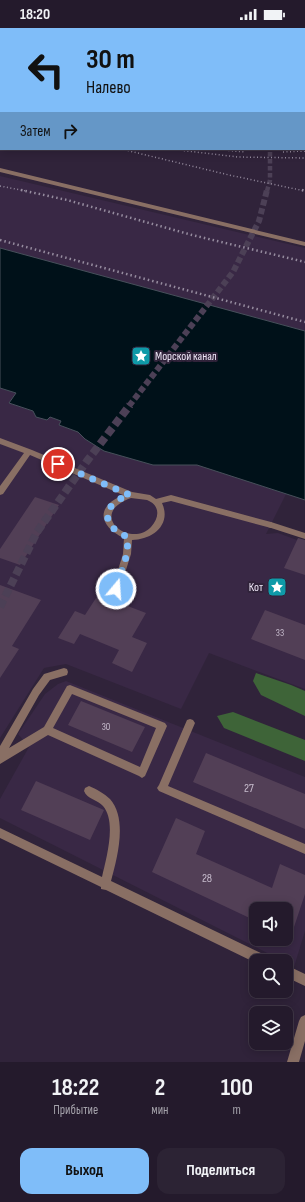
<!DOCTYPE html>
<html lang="ru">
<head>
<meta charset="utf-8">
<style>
  body { margin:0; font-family:"Sofia Sans Condensed",sans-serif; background:#2c2334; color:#f1f3f6; height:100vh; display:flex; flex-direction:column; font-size:15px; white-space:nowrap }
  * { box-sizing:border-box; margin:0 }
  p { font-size:13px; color:#a3a1a9 }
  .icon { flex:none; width:22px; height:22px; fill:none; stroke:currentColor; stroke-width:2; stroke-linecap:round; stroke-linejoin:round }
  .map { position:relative; height:1034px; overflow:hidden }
  .details { display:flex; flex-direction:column; background:#241a2c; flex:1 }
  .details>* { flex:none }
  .hud { position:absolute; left:0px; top:0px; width:305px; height:122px; box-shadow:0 2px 10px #0003,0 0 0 1px #413848; background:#7fbdf9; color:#111; overflow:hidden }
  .tools { position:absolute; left:249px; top:874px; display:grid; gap:8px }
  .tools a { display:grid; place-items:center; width:44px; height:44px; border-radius:8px; background:#241a2c; box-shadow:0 2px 10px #0003,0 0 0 1px #413848; font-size:20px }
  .pin { position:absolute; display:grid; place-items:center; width:34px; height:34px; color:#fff; margin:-17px; border:2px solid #fff; border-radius:50%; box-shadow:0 1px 4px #0007 }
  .me { position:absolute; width:44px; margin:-22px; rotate:18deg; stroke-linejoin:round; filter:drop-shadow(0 0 3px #0008) }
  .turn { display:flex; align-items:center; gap:14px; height:84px; padding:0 20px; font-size:18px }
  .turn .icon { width:52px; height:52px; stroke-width:2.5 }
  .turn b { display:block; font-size:28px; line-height:34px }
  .then { display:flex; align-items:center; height:38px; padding:0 20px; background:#0003; gap:8px; font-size:15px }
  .eta { display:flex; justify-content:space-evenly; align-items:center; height:68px; text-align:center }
  .eta b { font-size:24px; font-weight:700; line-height:28px }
  .primary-button { display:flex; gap:8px; margin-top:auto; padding:8px 20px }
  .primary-button a { flex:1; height:46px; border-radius:12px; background:#7fbdf9; color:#111; font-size:16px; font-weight:700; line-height:46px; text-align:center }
  .primary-button a+a { background:#2c2334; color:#f1f3f6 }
  .status { display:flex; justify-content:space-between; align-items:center; height:28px; padding:0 20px; background:#241a2c; direction:ltr }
  .status svg { height:11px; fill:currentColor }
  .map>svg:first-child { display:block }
  .built { fill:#392845; fill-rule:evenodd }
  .forest { fill:#3e6438 }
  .water { fill:#001119; stroke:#47505b }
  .building { fill:#523f56 }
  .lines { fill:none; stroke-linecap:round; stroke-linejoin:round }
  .tertiary-tunnel-far2 { stroke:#4c4056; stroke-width:4.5; stroke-dasharray:4.5 2.5; stroke-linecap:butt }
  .tertiary-tunnel-far1 { stroke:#4c4056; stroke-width:6; stroke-dasharray:6 3; stroke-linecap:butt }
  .tertiary-tunnel { stroke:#4c4056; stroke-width:8; stroke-dasharray:8 4; stroke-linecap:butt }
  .service { fill:#896f64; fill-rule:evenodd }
  .minor { fill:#896f64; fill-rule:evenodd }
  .tertiary { fill:#896f64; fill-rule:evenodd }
  .rail-far1 { stroke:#968c9f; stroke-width:1.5; stroke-dasharray:1 2.5; stroke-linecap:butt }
  .rail { stroke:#968c9f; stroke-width:2.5; stroke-dasharray:1.5 3; stroke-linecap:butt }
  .route { stroke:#7fbdf9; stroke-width:7; stroke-dasharray:0 12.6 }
  .labels { text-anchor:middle; stroke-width:4; stroke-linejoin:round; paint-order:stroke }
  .number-label { font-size:10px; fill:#c6bbcc }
  .poi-label { font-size:12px; fill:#ece4f4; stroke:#30233a; text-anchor:start }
  .near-number-label { font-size:12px; fill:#c6bbcc }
</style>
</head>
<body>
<div class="status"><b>18:20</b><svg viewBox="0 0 49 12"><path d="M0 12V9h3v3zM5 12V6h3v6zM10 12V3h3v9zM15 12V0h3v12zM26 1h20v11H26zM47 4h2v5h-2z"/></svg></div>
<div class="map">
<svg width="305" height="1034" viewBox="0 0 305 1034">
  <rect width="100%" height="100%" fill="#30233a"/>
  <!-- built -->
  <path class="built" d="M 0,0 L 111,0 L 115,1 L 1,1 L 1,42 Z
    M 0,148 L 305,220 L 305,303 L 0,220 Z
    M 0,360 L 16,365 L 9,375 L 62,393 L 59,397 L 78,404 L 85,411 L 104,423 L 153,437 L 197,437 L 286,466 L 266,506 L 278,505 L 305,515 L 305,661 L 209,625 L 181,681 L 66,636 L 44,640 L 0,710 Z
    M 66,653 L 305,749 L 305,903 L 294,939 L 286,934 L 286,933 L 283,933 L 0,790 L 0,771 L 29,719 L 18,706 L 45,666 L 58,656 ZM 256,881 L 286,881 L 286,911 L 256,911 Z"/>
  <!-- forest -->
  <path class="forest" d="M 256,645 L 291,657 L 305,663 L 305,688 L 261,667 L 253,653 Z
    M 233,684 L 305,712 L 305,733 L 224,700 L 217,688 Z"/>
  <!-- water -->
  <path class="water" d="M 0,220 L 305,303 L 305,472 L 197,437 L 153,437 L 104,423 L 85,411 L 78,404 L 59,397 L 61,393 L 50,389 L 47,392 L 36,389 L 33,383 L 9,375 L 16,365 L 0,360 Z"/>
  <!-- building -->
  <path class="building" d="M 35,469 L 59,477 L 20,537 L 0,530 L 0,521 Z
    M 298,510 L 305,512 L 305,547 L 284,540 Z
    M 0,557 L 41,572 L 12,618 L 19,621 L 0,650 Z
    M 96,570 L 123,581 L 125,577 L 146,585 L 132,609 L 147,615 L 132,644 L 112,635 L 119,622 L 80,606 L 74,616 L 58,610 L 75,583 L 85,587 Z
    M 265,582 L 305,597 L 305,632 L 251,611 Z
    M 81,673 L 145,699 L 132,724 L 68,697 Z
    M 206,725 L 305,766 L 305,801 L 193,754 Z
    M 36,753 L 104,782 L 90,812 L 21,782 Z
    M 176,790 L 205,803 L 196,826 L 272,860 L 280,836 L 305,847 L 305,866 L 288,917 L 286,917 L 286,881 L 256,881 L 256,893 L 152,844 Z"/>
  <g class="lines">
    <!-- tertiary-tunnel-far2 -->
    <path class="tertiary-tunnel-far2" d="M 267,163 L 270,152 L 270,121"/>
    <!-- tertiary-tunnel-far1 -->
    <path class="tertiary-tunnel-far1" d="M 129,378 L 233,244 L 259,193 L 267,162"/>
    <!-- tertiary-tunnel -->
    <path class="tertiary-tunnel" d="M 0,579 L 37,504 L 87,433 L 130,377"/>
    <!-- service -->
    <path class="service" d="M 283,0 L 287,0 L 288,1 L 284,1 Z
      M 0,4 L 1,4 L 1,7 L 0,7 Z
      M 0,16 L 1,16 L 1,18 L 0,18 Z
      M 0,32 L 1,32 L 1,34 L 0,34 Z
      M 304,42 L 305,42 L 305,46 L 304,46 Z
      M 304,72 L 305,72 L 305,75 L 304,75 Z
      M 304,117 L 305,117 L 305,120 L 304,120 Z
      M 0,140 L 305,214 L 305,218 L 0,144 Z
      M 0,410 L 32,422 L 132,464 L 150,467 L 156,471 L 171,467 L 271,494 L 275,497 L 271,500 L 171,473 L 162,475 C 172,497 152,512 132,512 L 131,526 L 120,561 L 119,563 L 113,563 L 112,561 L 123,526 L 124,510 C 99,498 95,479 123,467 L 30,427 L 3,466 L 0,467 L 0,458 L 24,425 L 0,416 ZM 131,470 C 136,471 142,471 147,472 C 160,477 160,489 151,499 C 130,521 86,486 131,470 Z
      M 64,640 L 67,641 L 68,644 L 67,647 L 50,652 L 39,667 L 9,720 L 44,699 L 67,658 L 70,657 L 165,695 L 167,698 L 145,748 L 142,750 L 139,748 L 48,707 L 0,736 L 0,718 L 33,661 L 44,646 ZM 72,666 L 156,700 L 140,739 L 53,700 Z
      M 190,691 L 193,692 L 195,695 L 168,758 L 305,816 L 305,826 L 159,763 L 157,760 L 159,757 L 187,692 Z
      M 89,758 C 96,761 105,766 110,771 C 128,791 117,831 111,853 L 269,929 L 271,933 L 256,933 L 256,935 L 106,862 L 101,861 L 101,859 L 0,810 L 0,800 L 102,849 C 106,831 117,794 103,778 C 98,772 87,771 84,763 L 85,760 Z
      M 286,937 L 305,946 L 305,958 L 286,949 Z"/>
    <!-- minor -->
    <path class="minor" d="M 153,0 L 158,0 L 159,1 L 154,1 Z
      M 304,59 L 305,59 L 305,61 L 304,61 Z
      M 271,494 L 305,505 L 305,511 L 268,499 L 267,497 Z
      M 305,987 L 305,1013 L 299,1034 L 287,1034 L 299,993 L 301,989 Z"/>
    <!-- tertiary -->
    <path class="tertiary" d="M 133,0 L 138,0 L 139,1 L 134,1 Z"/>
    <!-- rail-far1 -->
    <path class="rail-far1" d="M 121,121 L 229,147 L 305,163
      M 170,121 L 238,129 L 305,130
      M 211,121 L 245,124
      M 283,124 L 305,123
      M 0,158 L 26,163"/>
    <!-- rail -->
    <path class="rail" d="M 21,162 L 67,172 L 192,207 L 305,234
      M 302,162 L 305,163
      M 0,212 L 305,294"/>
  </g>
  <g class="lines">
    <!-- route -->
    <path class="route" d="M 58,436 L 130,467 C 102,475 99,498 128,509 L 127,526 L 116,561"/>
  </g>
  <!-- icons -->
  <defs>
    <symbol id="sight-square" viewBox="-11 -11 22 22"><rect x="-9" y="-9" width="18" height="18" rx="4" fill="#0f9aa8" stroke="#30233a"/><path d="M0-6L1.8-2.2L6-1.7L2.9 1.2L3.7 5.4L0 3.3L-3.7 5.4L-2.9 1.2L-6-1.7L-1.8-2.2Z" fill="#fff"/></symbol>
  </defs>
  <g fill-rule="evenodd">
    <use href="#sight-square" x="130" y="317" width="22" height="22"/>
    <use href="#sight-square" x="266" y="548" width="22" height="22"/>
  </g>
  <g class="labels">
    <!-- number labels -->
    <g class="number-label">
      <text x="280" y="608">33</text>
      <text x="106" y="702">30</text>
    </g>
    <!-- poi labels -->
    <g class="poi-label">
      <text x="155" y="332">Морской канал</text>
      <text x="263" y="563" text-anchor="end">Кот</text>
    </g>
    <!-- near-number labels -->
    <g class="near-number-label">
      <text x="249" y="764">27</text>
      <text x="207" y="854">28</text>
    </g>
  </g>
</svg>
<div class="tools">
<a><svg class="icon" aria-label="sound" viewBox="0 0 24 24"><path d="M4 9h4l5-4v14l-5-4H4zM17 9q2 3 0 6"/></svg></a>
<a><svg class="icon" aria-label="search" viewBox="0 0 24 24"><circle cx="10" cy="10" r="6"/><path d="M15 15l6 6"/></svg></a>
<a><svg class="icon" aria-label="layers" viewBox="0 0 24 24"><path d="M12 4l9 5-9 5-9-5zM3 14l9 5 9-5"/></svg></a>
</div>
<div class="pin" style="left:58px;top:436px;background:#d93025"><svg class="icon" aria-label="arrive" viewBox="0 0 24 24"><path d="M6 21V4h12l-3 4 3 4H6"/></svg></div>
<svg class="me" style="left:116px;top:561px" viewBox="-20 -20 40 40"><circle r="17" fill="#7fbdf9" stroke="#fff" stroke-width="3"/><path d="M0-11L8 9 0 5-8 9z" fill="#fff"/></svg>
<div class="hud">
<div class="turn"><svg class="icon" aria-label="left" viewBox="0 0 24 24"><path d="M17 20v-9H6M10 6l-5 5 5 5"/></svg><div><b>30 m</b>Налево</div></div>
<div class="then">Затем<svg class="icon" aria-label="right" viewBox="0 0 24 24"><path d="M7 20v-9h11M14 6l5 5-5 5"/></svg></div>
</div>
</div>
<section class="details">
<div class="eta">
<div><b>18:22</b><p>Прибытие</p></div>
<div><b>2</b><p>мин</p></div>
<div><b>100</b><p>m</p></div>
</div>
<div class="primary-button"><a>Выход</a><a>Поделиться</a></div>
</section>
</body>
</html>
